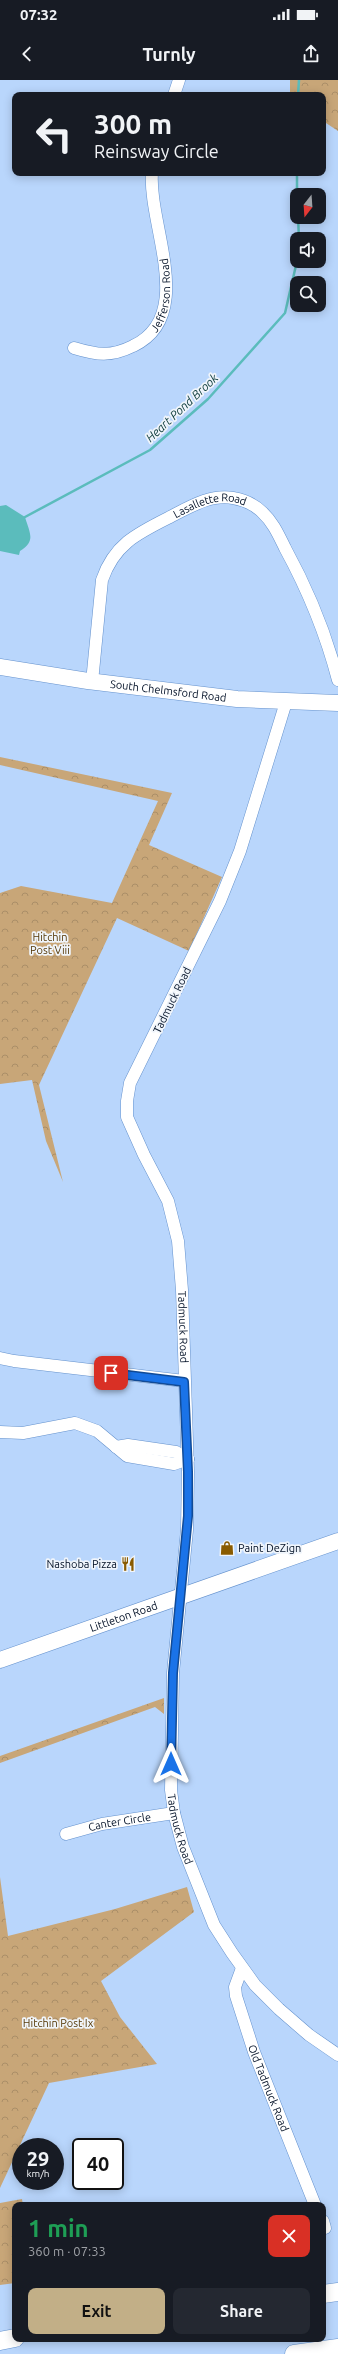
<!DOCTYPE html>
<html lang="en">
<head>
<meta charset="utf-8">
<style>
  body { margin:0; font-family:Ubuntu,sans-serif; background:#242831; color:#f1f3f6; height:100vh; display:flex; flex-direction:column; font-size:15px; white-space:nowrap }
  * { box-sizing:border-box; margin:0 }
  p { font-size:13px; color:#9ea1a6 }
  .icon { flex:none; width:22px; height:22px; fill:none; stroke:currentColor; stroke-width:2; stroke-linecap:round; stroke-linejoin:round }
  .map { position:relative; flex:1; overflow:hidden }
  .side { position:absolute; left:12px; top:2122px; width:314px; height:140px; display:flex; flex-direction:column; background:#171b24; border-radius:8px; box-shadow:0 2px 10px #0003 }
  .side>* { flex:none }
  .top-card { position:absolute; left:12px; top:12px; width:314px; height:84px; border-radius:8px; box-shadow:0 2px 10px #0003; background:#171b24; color:#f1f3f6; overflow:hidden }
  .needle { width:26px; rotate:197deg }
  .controls { position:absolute; left:290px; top:108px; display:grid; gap:8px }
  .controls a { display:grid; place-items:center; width:36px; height:36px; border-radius:8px; background:#171b24; box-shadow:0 2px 10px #0003; font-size:20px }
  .speed { position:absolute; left:12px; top:2058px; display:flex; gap:8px; font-size:20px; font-weight:700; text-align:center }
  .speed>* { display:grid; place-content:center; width:52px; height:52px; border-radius:50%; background:#171b24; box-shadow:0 2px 10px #0003; line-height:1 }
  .speed small { font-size:10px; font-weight:400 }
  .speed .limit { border:2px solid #111; border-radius:6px; background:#fff; color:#111 }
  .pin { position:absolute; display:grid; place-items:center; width:34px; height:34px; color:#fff; margin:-17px; border-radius:8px; box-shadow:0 2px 6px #0006 }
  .me { position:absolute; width:44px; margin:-22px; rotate:0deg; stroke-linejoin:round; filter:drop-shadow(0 0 3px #0008) }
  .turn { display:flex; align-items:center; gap:14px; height:84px; padding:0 16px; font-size:18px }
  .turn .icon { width:52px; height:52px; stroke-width:2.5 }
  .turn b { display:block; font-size:28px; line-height:34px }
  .round { display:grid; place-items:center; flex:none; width:42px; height:42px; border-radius:8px; background:#242831 }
  .headline { display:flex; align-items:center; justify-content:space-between; height:68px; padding:0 16px }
  h1 { font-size:24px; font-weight:700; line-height:30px; color:#1e9e55 }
  .cta { display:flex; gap:8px; margin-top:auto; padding:8px 16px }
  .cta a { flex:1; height:46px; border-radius:8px; background:#c2af87; color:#111; font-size:16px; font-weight:700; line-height:46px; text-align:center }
  .cta a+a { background:#242831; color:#f1f3f6 }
  .status { display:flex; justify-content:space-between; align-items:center; height:28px; padding:0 20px; background:#171b24; direction:ltr }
  .status svg { height:11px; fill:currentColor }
  header { display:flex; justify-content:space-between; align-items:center; height:52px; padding:0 16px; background:#171b24; font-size:18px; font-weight:700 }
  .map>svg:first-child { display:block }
  .park { fill:url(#park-crowns) }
  .water { fill:#5bbcbc }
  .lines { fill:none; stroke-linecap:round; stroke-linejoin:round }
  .stream { stroke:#5bbcbc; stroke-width:2.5 }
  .minor-casing { stroke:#6592cd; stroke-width:13 }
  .major-casing { stroke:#6592cd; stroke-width:17 }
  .highway-casing { stroke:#6592cd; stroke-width:19 }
  .minor { stroke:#fff; stroke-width:12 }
  .major { stroke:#fff; stroke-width:16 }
  .highway { stroke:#fff; stroke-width:18 }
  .route-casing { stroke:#114b97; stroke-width:10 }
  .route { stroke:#1a73e8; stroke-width:7 }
  .labels { text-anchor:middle; stroke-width:3.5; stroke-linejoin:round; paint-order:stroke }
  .street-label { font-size:11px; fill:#021026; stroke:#f0f5fb }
  .park-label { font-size:11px; fill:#563908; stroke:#f0f5fb }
  .poi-label { font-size:11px; fill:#021026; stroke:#f0f5fb; text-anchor:start }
  .water-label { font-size:12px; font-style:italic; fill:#0c3b3b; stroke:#f0f5fb }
</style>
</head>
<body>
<div class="status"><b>07:32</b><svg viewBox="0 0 49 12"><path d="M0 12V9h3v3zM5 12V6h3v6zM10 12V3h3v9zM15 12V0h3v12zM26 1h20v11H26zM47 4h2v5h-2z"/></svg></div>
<header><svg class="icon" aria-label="back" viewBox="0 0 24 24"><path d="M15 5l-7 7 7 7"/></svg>Turnly<svg class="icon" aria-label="share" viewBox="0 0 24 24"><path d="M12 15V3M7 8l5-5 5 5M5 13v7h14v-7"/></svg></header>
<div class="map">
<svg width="338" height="2274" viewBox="0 0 338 2274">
  <defs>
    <pattern id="park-crowns" width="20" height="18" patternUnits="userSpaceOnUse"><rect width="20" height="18" fill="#c8a678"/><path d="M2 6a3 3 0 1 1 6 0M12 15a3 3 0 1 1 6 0" fill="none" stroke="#aa8e68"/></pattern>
  </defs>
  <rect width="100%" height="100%" fill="#b9d6fc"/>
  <!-- park -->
  <path class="park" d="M 290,0 L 338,0 L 338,51 L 323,41 L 323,15 L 290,15 Z
    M 0,677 L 172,713 L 149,765 L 222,797 L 189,871 L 117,838 L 39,1005 L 63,1102 L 46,1061 L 32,1000 L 0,1004 L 0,813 L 21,806 L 112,823 L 158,721 L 0,685 Z
    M 164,1618 L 164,1634 L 155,1627 L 0,1683 L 0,1676 Z
    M 0,1797 L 8,1856 L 115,1829 L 187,1807 L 194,1832 L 101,1901 L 120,1937 L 157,1984 L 49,2003 L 0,2108 Z
    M 22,2119 L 23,2125 L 15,2125 L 15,2203 L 0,2205 L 0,2123 Z"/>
  <!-- water -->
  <path class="water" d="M 6,425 L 25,437 C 30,454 36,461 20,471 L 19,475 L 0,471 L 0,426 Z"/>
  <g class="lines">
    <!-- stream -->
    <path class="stream" d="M 298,15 L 299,0
      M 297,93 L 297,115
      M 298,137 L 299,159
      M 25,437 L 150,370 L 208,319 L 285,233 L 297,181"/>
    <defs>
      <g id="minor">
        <path d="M 174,15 L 179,0"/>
        <path id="s1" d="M 74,268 C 97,275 111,277 133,266 C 197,236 148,145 152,93"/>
        <path id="s2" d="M 92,602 L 102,500 C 114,465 136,454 168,438 C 188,428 209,414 233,418 C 244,420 255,425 262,432 C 273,442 279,456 285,468 C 308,510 326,554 338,600"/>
        <path id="s3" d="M 286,622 L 240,771 L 220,821 L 130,1003 L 127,1021 L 127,1037 L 144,1075 L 168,1121 L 178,1161 L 182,1210 L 188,1392 L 187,1450 L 173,1593 L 171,1710 L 174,1733 L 183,1767 L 214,1845 L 232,1873 L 255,1905 L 279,1929 L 309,1955 L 338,1975"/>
        <path d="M 0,1278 L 14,1281 L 184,1301"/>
        <path d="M 0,1352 L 23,1353 L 75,1343 L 97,1351 L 127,1376 L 174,1384 L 188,1379"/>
        <path d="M 116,1367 L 128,1365 L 176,1372 L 188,1379"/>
        <path id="s4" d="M 66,1754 L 102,1744 L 174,1733"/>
        <path id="s5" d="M 242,1888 L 235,1907 L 236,1916 L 254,1972 L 315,2125"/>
        <path d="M 323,2141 L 325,2148"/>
      </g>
      <g id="major">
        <path id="s6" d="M 0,587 L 88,601 L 237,619 L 338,623"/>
        <path id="s7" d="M 0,1580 L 338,1461"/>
      </g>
      <path id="highway" d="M 323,2214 L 338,2212
        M 0,2261 L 15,2258
        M 294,2274 L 338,2268"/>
    </defs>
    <!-- minor casing -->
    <use href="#minor" class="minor-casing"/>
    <!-- major casing -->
    <use href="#major" class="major-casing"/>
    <!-- highway casing -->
    <use href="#highway" class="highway-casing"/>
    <!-- minor -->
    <use href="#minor" class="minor"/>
    <!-- major -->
    <use href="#major" class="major"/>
    <!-- highway -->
    <use href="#highway" class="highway"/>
  </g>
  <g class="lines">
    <defs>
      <path id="route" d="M 111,1293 L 184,1302 L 188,1392 L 188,1436 L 173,1593 L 171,1684"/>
    </defs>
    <!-- route casing -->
    <use href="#route" class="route-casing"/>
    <!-- route -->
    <use href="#route" class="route"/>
  </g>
  <!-- icons -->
  <defs>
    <symbol id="shop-bare" viewBox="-9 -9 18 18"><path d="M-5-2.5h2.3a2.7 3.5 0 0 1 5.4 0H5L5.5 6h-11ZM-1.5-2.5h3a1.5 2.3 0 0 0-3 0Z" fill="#895b00" stroke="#f0f5fb" stroke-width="2.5" paint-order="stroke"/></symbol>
    <symbol id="restaurant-bare" viewBox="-9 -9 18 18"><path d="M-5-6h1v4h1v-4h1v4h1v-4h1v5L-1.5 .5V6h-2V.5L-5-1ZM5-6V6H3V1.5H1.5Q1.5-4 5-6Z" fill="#895b00" stroke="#f0f5fb" stroke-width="2.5" paint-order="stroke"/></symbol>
  </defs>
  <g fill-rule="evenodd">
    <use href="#shop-bare" x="217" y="1458" width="20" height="20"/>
    <use href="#restaurant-bare" x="118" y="1474" width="20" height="20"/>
  </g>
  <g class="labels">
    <!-- street labels -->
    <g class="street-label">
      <text dy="4" stroke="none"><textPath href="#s1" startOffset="124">Jefferson Road</textPath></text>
      <text dy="4" stroke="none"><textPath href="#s2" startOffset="241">Lasallette Road</textPath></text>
      <text dy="4" stroke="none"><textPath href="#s6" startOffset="170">South Chelmsford Road</textPath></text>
      <text transform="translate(172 920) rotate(-64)" y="4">Tadmuck Road</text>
      <text dy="4" stroke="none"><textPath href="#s3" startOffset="668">Tadmuck Road</textPath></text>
      <text dy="4" stroke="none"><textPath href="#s7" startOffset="131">Littleton Road</textPath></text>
      <text dy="4" stroke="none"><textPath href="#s4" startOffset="55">Canter Circle</textPath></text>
      <text dy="4" stroke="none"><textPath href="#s3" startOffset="1172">Tadmuck Road</textPath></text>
      <text dy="4" stroke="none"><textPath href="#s5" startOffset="127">Old Tadmuck Road</textPath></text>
    </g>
    <!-- park labels -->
    <g class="park-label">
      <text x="50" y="861">Hitchin<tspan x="50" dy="13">Post Viii</tspan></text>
      <text x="58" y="1947">Hitchin Post Ix</text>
    </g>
    <!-- poi labels -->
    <g class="poi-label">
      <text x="238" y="1472">Paint DeZign</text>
      <text x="117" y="1488" text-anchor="end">Nashoba Pizza</text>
    </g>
    <!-- water labels -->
    <g class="water-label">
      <text transform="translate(182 328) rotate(-43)" y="4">Heart Pond Brook</text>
    </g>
  </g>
</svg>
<div class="controls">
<a><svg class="needle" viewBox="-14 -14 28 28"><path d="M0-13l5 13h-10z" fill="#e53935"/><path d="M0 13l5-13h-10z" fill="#9ea1a6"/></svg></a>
<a><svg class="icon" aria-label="sound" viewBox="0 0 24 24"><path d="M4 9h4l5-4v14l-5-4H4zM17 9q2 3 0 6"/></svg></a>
<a><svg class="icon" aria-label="search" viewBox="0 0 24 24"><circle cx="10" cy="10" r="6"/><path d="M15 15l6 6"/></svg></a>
</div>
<div class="speed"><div>29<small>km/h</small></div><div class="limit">40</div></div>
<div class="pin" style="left:111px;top:1293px;background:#d93025"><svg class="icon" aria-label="arrive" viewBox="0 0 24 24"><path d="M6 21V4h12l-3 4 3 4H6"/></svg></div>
<svg class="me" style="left:171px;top:1684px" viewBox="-20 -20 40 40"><path d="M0-17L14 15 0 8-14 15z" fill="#1a73e8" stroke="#fff" stroke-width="4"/></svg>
<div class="top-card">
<div class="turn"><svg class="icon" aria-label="left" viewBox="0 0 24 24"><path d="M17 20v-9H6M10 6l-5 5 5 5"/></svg><div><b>300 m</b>Reinsway Circle</div></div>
</div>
<section class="side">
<div class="headline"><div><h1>1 min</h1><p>360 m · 07:33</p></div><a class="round" style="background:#d93025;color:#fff"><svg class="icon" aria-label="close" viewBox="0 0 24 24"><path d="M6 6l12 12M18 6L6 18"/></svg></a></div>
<div class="cta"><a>Exit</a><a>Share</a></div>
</section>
</div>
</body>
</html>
